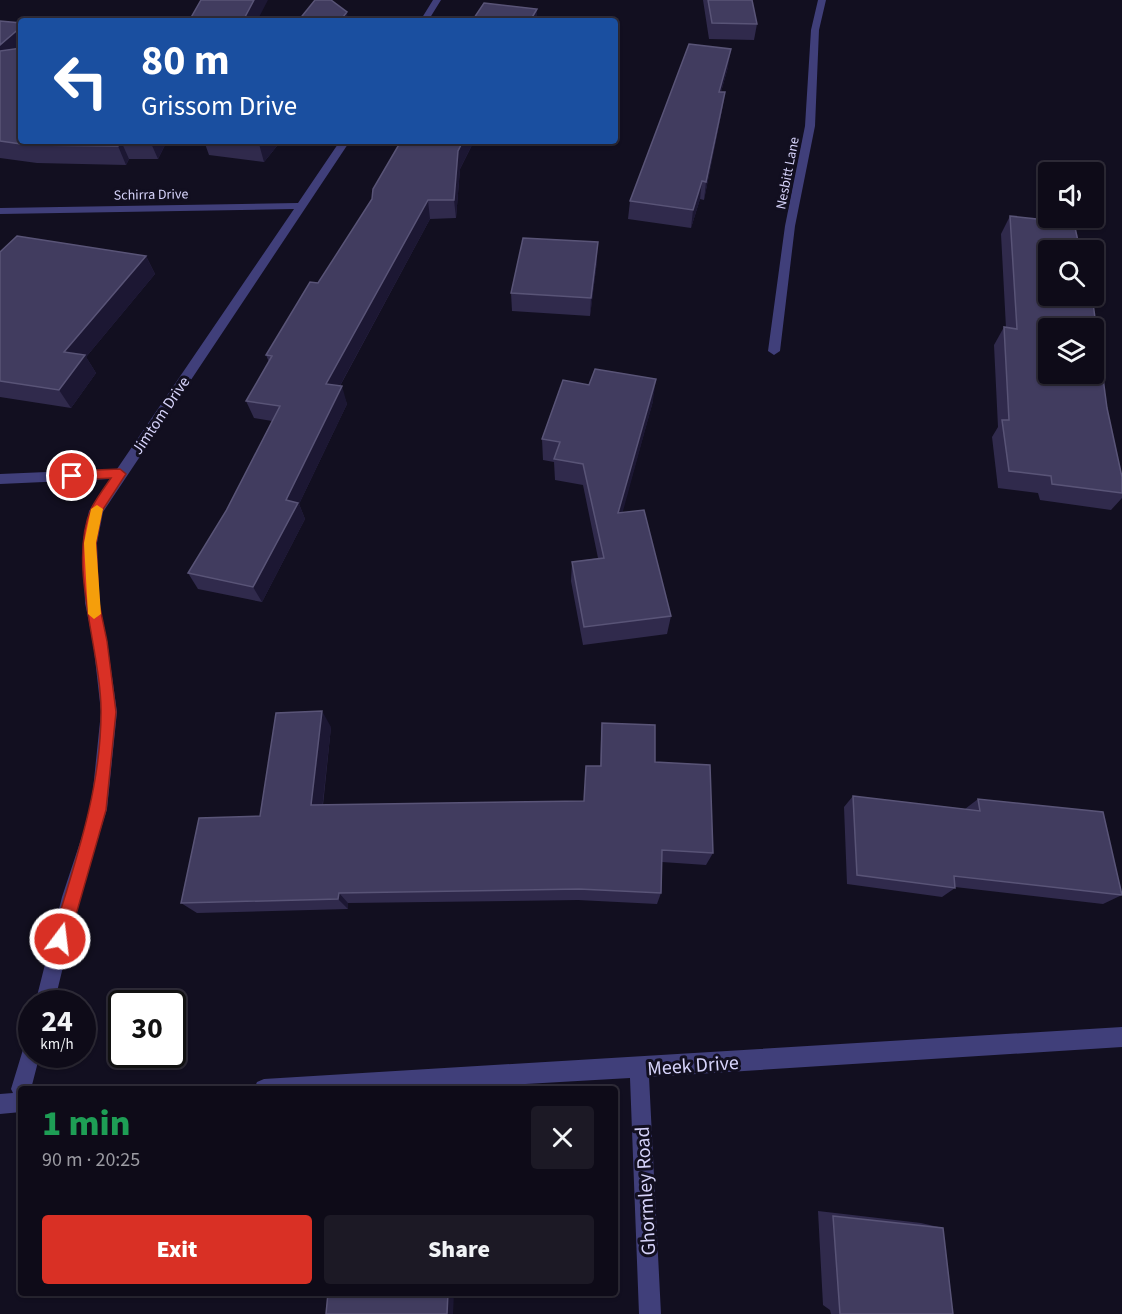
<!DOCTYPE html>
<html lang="en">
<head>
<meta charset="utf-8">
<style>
  body { margin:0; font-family:"Source Sans 3",sans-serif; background:#1c1925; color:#f1f3f6; height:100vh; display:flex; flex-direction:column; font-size:22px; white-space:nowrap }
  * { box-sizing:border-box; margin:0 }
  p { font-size:20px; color:#9b9ba2 }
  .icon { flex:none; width:33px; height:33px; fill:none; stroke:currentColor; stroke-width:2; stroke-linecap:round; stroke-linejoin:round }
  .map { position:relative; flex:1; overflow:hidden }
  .sheet { position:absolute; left:18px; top:1086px; width:600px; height:210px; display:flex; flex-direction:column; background:#0e0b18; border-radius:6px; box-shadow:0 2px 4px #0004,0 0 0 2px #2e2b37 }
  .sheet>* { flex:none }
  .guide { position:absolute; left:18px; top:18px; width:600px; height:126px; border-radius:6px; box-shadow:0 2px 4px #0004,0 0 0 2px #2e2b37; background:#1a4fa0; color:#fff; overflow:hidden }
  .buttons { position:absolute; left:1038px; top:162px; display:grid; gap:12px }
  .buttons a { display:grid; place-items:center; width:66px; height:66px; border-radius:6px; background:#0e0b18; box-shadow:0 2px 4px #0004,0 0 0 2px #2e2b37; font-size:30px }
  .speed { position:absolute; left:18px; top:990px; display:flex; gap:12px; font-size:30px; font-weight:700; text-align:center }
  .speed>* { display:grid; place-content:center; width:78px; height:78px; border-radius:50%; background:#0e0b18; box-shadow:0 2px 4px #0004,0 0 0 2px #2e2b37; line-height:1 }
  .speed small { font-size:15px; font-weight:400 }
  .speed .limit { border:3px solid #111; border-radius:9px; background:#fff; color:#111 }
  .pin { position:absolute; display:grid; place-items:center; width:51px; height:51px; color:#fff; margin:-26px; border:3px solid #fff; border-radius:50%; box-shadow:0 2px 6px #0007 }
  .me { position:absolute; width:66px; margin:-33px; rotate:15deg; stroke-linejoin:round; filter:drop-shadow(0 0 4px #0008) }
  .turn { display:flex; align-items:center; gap:21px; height:126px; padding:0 24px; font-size:27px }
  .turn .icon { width:78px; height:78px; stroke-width:2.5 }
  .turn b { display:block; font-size:42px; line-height:51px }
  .round { display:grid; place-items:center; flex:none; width:63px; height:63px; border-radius:6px; background:#1c1925 }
  .overview { display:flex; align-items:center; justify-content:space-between; height:102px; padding:0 24px }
  h1 { font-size:36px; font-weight:800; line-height:45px; color:#1e9e55 }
  .button { display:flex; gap:12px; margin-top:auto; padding:12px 24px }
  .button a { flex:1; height:69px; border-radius:6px; background:#d93025; color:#fff; font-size:24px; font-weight:800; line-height:69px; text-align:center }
  .button a+a { background:#1c1925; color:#f1f3f6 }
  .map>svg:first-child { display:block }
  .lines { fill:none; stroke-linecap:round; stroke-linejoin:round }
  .minor { fill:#403f7a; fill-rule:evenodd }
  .wall { fill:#302a4c }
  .shaded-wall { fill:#1c1733 }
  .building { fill:#413c5f; stroke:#595477; stroke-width:1.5; fill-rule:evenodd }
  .route { fill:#d93025; stroke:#8d1f18; stroke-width:1.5 }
  .slow { fill:#f59e0b }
  .labels { text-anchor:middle; stroke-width:6; stroke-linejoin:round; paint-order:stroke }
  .far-street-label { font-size:14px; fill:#d6d3fa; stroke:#120f20 }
  .street-label { font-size:16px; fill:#d6d3fa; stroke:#120f20 }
  .near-street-label { font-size:20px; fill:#d6d3fa; stroke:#120f20 }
</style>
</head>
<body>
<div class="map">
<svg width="1122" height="1314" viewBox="0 0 1122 1314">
  <rect width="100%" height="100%" fill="#120f20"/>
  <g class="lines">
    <!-- minor -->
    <path class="minor" d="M 433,0 L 441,0 L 428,21 L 420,21 Z
      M 818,0 L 826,0 L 819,30 L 815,126 L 795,226 L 780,351 L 774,355 L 768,351 L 785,226 L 805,126 L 811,30 Z
      M 340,141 L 350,141 L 103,512 L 97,543 L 99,603 L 107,641 L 117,712 L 107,809 L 80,897 L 54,1004 L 35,1004 L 62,897 L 91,809 L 101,712 L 93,641 L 85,603 L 83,543 L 89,511 L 110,479 L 0,484 L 0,474 L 117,469 L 294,209 L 0,214 L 0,208 L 298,203 Z
      M 1122,1027 L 1122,1047 L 649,1077 L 661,1314 L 639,1314 L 630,1078 L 440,1089 L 254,1089 L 257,1082 L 264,1079 Z
      M 32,1041 L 32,1054 L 40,1054 L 31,1089 L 21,1089 L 21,1112 L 0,1114 L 0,1094 L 13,1093 L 11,1089 L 25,1043 Z"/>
  </g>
  <!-- wall -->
  <path class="wall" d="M 703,0 L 752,0 L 757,24 L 754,40 L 709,39 Z
    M 0,21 L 21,141 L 167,141 L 158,159 L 129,159 L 126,165 L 37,163 L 0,158 Z
    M 728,67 L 721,92 L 725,92 L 722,110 L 704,200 L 700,199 L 691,228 L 628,219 L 630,201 Z
    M 204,141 L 281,141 L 264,162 L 209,155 Z
    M 401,141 L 474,141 L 460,169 L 456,218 L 430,219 L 340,386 L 347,404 L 299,504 L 305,519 L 262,602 L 198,589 L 188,573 L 226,511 L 272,421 L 254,418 L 246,401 L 269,362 L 266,355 L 318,283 L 372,199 Z
    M 1010,216 L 1107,408 L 1122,477 L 1122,498 L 1111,510 L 1040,500 L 1038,493 L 998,488 L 992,437 L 998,427 L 994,345 L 1004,327 L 1006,328 L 1001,234 Z
    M 0,252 L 146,256 L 155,274 L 86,357 L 96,373 L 71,408 L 0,397 Z
    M 597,261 L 590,316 L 512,311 L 511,293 Z
    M 653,401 L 622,512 L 671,616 L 667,634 L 583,645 L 571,581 L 572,562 L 598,558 L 583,485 L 555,480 L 554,462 L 543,460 L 542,439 Z
    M 602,723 L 655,762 L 713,853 L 706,865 L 662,862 L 661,893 L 657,904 L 578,900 L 348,903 L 348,909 L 197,913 L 181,903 L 260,816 L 331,727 L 323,805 L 584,801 L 600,766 L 601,739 Z
    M 853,796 L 965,809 L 978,799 L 1122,895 L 1103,904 L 955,887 L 955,888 L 942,897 L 847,884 L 844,807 Z
    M 818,1211 L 921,1223 L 943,1228 L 953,1314 L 831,1314 L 830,1310 L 823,1305 Z"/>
  <!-- shaded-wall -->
  <path class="shaded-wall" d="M 254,0 L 268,0 L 257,21 L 235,21 Z
    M 537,9 L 537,21 L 530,21 Z
    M 347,12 L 348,21 L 340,21 Z
    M 21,27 L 21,52 L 0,70 L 0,45 Z
    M 731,49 L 728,67 L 716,110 L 719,92 Z
    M 725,92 L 722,110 L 704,200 L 706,182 Z
    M 121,141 L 129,159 L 126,165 L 118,146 Z
    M 150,141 L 167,141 L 158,159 Z
    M 261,141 L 281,141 L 264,162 L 259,144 Z
    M 463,141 L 474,141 L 460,169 L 456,218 L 454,200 L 458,151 Z
    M 702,181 L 700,199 L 691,228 L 693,210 Z
    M 428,200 L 430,219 L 331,402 L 326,384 Z
    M 598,242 L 597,261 L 590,316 L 591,298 Z
    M 146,256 L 155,274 L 86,357 L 96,373 L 71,408 L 59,390 L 64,352 Z
    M 656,379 L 653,401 L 617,533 L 618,513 Z
    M 342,386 L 347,404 L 299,504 L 305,519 L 262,602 L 253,587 L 286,500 Z
    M 322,711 L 331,727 L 321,819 L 311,805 Z
    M 339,893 L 348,903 L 348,909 L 338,899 Z
    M 448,1293 L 454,1293 L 453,1314 L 447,1314 Z"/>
  <!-- building -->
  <path class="building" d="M 201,0 L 254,0 L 245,17 L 235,21 L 189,21 Z
    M 315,0 L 331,0 L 347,12 L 340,21 L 298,21 Z
    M 708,0 L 752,0 L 757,24 L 712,23 Z
    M 484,3 L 537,9 L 530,21 L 472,21 Z
    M 0,21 L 21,23 L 21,27 L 0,45 Z
    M 689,44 L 731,49 L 719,92 L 725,92 L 706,182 L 702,181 L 693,210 L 630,201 Z
    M 21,48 L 21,141 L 121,141 L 118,146 L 28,145 L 0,141 L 0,51 Z
    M 237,141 L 261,141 L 259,144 Z
    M 401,141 L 463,141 L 458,151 L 454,200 L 428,200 L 326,384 L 342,386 L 286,500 L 298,503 L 253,587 L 188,573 L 226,511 L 280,406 L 246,401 L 272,356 L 266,355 L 310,282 L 318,283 L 372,199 L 373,189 Z
    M 1010,216 L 1074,223 L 1080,250 L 1048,250 L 1048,296 L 1089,296 L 1091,303 L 1093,303 L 1107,408 L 1122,477 L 1122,493 L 1052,484 L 1051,476 L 1009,471 L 1002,420 L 1009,420 L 1004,327 L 1017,329 ZM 1048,328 L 1094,328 L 1094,374 L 1048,374 Z
    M 17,236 L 146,256 L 64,352 L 85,355 L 59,390 L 0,381 L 0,252 Z
    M 523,238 L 598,242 L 591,298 L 511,293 Z
    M 595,369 L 656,379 L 618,513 L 644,510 L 671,616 L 584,627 L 572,562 L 604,558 L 583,464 L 554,459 L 560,442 L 542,439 L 563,380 L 589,385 Z
    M 322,711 L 311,805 L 584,801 L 586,766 L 601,766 L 602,723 L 655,725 L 655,762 L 710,765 L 713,853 L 662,850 L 661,893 L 579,889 L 339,893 L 338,899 L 181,903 L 199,818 L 260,816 L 276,713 Z
    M 853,796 L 980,811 L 978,799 L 1103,812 L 1122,895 L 954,876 L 955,888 L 857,875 Z
    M 833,1216 L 943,1228 L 953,1314 L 840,1314 Z
    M 328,1293 L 448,1293 L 447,1314 L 326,1314 Z"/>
  <!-- route -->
  <path class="route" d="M 120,469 L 126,474 L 102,511 L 96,543 L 99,603 L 107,641 L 116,712 L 106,810 L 69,939 L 66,945 L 60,948 L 54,945 L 52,939 C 74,865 101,791 101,713 C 102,654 67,565 91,509 C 96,499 104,488 111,478 L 72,480 L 66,476 L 72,471 Z"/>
  <!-- slow -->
  <path class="slow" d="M 97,505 L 103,509 L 96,543 L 101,614 L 94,619 L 88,614 L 84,543 L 91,509 Z"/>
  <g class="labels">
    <!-- far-street labels -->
    <g class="far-street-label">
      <text transform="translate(787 173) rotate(-79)" y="5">Nesbitt Lane</text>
      <text transform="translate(151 194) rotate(-1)" y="5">Schirra Drive</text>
    </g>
    <!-- street labels -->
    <g class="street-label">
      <text transform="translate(160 415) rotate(-56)" y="6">Jimtom Drive</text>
    </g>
    <!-- near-street labels -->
    <g class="near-street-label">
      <text transform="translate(693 1065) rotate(-4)" y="7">Meek Drive</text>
      <text transform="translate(645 1191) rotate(-93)" y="7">Ghormley Road</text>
    </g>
  </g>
</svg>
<div class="buttons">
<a><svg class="icon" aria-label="sound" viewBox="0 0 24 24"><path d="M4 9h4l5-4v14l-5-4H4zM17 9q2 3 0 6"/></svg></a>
<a><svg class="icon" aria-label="search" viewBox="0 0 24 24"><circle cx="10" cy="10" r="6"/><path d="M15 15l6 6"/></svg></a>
<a><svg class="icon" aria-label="layers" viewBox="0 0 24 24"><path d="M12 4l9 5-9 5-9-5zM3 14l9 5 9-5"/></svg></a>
</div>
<div class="speed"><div>24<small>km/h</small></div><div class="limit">30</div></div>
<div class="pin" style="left:72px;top:476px;background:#d93025"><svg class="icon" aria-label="arrive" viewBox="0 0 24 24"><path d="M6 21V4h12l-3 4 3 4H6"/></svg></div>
<svg class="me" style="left:60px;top:939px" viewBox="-20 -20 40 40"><circle r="17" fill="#d93025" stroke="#fff" stroke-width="3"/><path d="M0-11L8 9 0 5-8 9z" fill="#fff"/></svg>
<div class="guide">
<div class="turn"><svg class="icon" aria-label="left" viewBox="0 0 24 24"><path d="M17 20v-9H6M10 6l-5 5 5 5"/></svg><div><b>80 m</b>Grissom Drive</div></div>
</div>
<section class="sheet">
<div class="overview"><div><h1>1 min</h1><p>90 m · 20:25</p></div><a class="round"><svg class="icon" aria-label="close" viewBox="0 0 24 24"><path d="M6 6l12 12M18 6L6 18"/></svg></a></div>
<div class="button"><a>Exit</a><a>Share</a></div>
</section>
</div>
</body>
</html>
